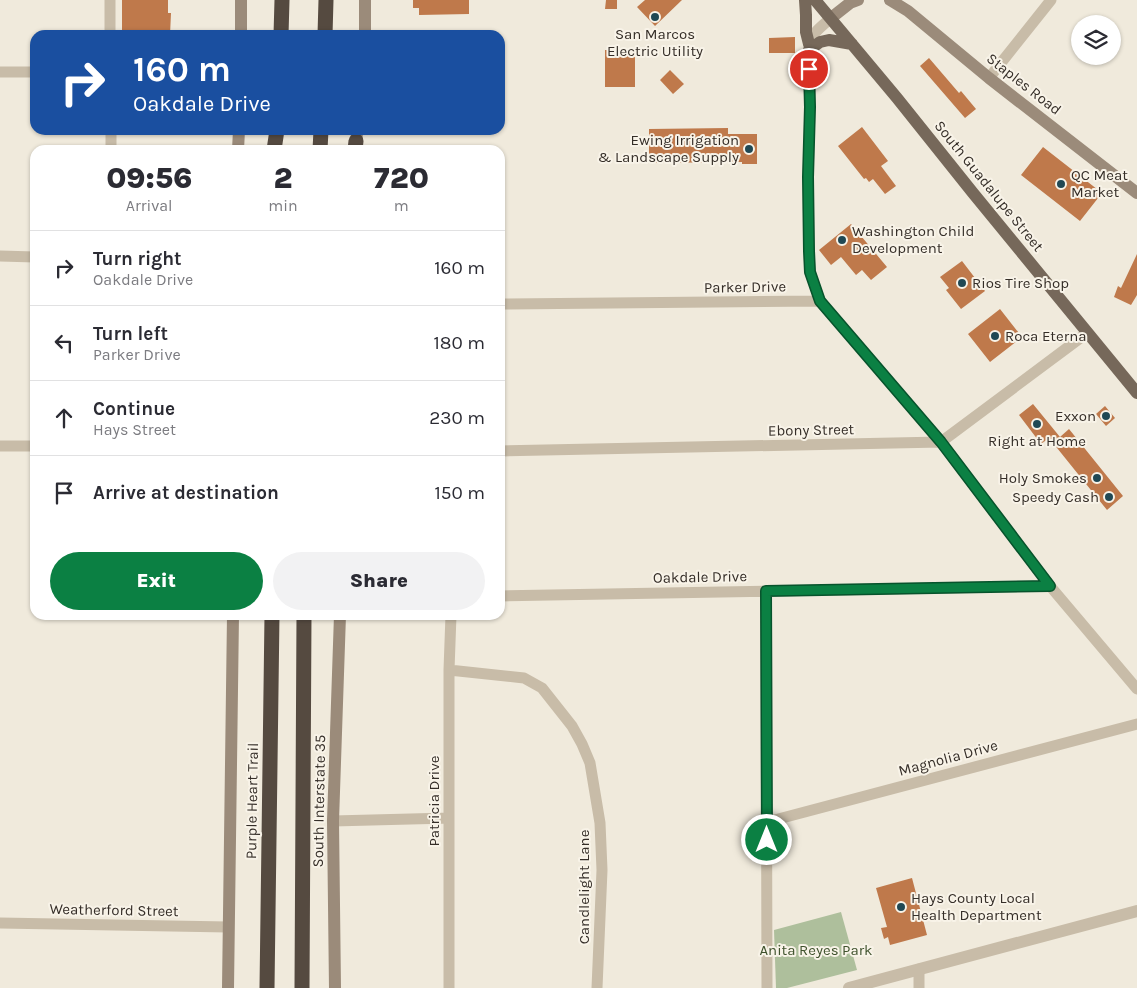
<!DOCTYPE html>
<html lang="en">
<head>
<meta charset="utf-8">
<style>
  body { margin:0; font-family:Karla,sans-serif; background:#f2f2f3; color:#2b2b33; height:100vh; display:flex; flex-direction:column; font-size:19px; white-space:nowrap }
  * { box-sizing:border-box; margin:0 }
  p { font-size:16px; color:#7c7c81 }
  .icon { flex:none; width:28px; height:28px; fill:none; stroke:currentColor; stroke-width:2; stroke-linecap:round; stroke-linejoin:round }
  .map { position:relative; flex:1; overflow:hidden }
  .sheet { position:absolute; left:30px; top:145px; width:475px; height:475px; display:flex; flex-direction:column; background:#fff; border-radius:15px; box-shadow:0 1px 4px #0004 }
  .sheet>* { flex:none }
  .hud { position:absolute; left:30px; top:30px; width:475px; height:105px; border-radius:15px; box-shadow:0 1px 4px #0004; background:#1a4fa0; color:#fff; overflow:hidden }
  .buttons { position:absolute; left:1071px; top:15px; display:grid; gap:10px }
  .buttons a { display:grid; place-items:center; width:50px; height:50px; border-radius:50%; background:#fff; box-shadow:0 1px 4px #0004; font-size:25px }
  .pin { position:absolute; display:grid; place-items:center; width:42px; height:42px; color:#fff; margin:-21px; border:2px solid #fff; border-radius:50%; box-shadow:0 1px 5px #0007 }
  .me { position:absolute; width:55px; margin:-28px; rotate:0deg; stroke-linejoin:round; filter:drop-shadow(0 0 4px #0008) }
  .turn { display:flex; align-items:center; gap:18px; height:105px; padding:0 20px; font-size:22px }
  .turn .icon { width:65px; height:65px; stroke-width:2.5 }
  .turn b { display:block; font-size:35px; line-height:42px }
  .eta { display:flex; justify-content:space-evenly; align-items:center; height:85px; text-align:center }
  .eta b { font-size:30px; font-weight:800; line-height:35px }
  .cta { display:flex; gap:10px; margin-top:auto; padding:10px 20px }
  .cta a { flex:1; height:58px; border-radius:30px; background:#0b8043; color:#fff; font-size:20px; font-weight:800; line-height:58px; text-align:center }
  .cta a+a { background:#f2f2f3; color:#2b2b33 }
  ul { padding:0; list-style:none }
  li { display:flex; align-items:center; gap:15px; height:75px; padding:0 20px; border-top:1px solid #e1e1e2 }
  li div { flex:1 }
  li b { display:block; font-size:19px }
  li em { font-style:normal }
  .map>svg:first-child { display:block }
  .green { fill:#aebf9c }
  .building { fill:#bf794b }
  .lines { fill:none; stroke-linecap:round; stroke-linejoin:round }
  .minor { stroke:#c8bca8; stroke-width:11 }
  .tertiary { stroke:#c8bca8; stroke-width:12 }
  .secondary { stroke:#9b8b7a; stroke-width:12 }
  .primary { stroke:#76685a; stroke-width:12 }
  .motorway { stroke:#554a40; stroke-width:15 }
  .route-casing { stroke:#07532c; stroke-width:12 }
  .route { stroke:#0b8043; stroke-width:9 }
  .poi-dot { fill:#204854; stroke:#f8f3e8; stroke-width:2 }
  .labels { text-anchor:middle; stroke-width:4; stroke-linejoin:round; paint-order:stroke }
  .poi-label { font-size:15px; fill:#352e28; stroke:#f8f3e8; text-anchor:start }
  .street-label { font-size:15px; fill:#352e28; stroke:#f8f3e8 }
  .park-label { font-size:15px; fill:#3f522d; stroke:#f8f3e8 }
</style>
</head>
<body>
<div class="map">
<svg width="1137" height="988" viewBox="0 0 1137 988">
  <rect width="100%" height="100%" fill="#f0eadc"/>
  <!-- green -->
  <path class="green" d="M 841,912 L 857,970 L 787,988 L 776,988 L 774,930 Z"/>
  <!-- building -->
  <path class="building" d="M 122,0 L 168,0 L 168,13 L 171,13 L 170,35 L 122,35 Z
    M 413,0 L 469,0 L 469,14 L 419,15 L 419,8 L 413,8 Z
    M 606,0 L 617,0 L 617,9 L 605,9 Z
    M 645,0 L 682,0 L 655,26 L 637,7 Z
    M 795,37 L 795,53 L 769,53 L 769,38 Z
    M 605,50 L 635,50 L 635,87 L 605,87 Z
    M 929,58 L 959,93 L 961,91 L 976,109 L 965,118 L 920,66 Z
    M 670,70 L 684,84 L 673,94 L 660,80 Z
    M 862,127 L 888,161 L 881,166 L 896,186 L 885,194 L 873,179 L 869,182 L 866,178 L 864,179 L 838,146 Z
    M 728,128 L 728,134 L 757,134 L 757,164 L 742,164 L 742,162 L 649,163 L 649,129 Z
    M 1043,147 L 1102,193 L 1080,221 L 1021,175 Z
    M 851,224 L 887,267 L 871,280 L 862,270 L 856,275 L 841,257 L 831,265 L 819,250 Z
    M 1137,254 L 1137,295 L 1131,305 L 1114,297 L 1118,286 L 1121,288 Z
    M 962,261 L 985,291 L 961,309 L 946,290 L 949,288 L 940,277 Z
    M 1000,309 L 1022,337 L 990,362 L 968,334 Z
    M 1033,404 L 1060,437 L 1069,429 L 1123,496 L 1107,510 L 1049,438 L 1041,444 L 1019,415 Z
    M 1105,406 L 1115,418 L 1106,426 L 1096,414 Z
    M 912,878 L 927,935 L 890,945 L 888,937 L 884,939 L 881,928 L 887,927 L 876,888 Z"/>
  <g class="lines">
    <!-- minor -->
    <path class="minor" d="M 110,0 L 110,35
      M 831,18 C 822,26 812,33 809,44 L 810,107 L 808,177 L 809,251 L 810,272 L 820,301 L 941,442 L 1050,586 L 1137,689
      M 0,72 L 35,72
      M 989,78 L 1051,0
      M 111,130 L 111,150
      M 0,256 L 35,257
      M 500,304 L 820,301
      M 0,446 L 35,446
      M 500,451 L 941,442 L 1087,333
      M 766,591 L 767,988
      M 500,596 L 1050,586
      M 449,670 L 524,678 L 542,688 L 572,726 L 582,744 L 590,763 L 600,823 L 602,870 L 597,988
      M 333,821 L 449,818
      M 767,822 L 1137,724
      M 0,923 L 228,927
      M 919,969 L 919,988
      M 449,988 L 449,670 L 451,615"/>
    <!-- tertiary -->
    <path class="tertiary" d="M 849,988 L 1137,911"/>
    <!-- secondary -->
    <path class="secondary" d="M 890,0 L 908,11 L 989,78 L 1137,193
      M 831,18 L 850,3 L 858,0
      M 241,35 L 241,0
      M 365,35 L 365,0
      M 238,150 L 239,130
      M 356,150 L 357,130
      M 228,988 L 233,615
      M 335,988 L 333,821 L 340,615"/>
    <!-- primary -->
    <path class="primary" d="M 805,0 L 806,15 L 806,32 L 809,44
      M 815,0 L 897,98 L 973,193 L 1137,393
      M 809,50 L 820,42 L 829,40 L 852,44"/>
    <!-- motorway -->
    <path class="motorway" d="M 281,35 L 282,0
      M 325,35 L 326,0
      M 274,150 L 277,130
      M 320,150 L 321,130
      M 355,150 L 356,141
      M 267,988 L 272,615
      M 302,988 L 304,615"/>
  </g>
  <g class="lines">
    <defs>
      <path id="route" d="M 767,840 L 766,591 L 1050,586 L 941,442 L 820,301 L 810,272 L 809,251 L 808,177 L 810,107 L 809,69"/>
    </defs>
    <!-- route casing -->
    <use href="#route" class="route-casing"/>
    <!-- route -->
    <use href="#route" class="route"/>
  </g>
  <!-- markers -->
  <g class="poi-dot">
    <circle cx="655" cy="17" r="5"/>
    <circle cx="749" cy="149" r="5"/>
    <circle cx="1061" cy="184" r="5"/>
    <circle cx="842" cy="240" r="5"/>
    <circle cx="962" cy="283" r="5"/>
    <circle cx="995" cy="336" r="5"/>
    <circle cx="1106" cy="416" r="5"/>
    <circle cx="1037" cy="424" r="5"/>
    <circle cx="1097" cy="478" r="5"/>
    <circle cx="1109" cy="497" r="5"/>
    <circle cx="901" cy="907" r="5"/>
  </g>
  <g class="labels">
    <!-- poi labels -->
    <g class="poi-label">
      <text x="655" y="39" text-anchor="middle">San Marcos<tspan x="655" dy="17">Electric Utility</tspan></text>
      <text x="739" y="145" text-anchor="end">Ewing Irrigation<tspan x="739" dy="17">&amp; Landscape Supply</tspan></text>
      <text x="1071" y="180">QC Meat<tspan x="1071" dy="17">Market</tspan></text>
      <text x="852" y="236">Washington Child<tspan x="852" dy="17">Development</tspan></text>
      <text x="972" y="288">Rios Tire Shop</text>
      <text x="1005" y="341">Roca Eterna</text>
      <text x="1096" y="421" text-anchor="end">Exxon</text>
      <text x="1037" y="446" text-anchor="middle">Right at Home</text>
      <text x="1087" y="483" text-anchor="end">Holy Smokes</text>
      <text x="1099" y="502" text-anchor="end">Speedy Cash</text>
      <text x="911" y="903">Hays County Local<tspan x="911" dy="17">Health Department</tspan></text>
    </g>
    <!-- street labels -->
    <g class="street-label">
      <text transform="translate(1024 84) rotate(38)" y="5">Staples Road</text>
      <text transform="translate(989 186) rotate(51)" y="5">South Guadalupe Street</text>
      <text transform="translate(745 287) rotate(-1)" y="5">Parker Drive</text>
      <text transform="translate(811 430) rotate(-1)" y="5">Ebony Street</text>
      <text transform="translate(700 577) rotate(-1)" y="5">Oakdale Drive</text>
      <text transform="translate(948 758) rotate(-15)" y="5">Magnolia Drive</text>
      <text transform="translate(252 801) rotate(-89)" y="5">Purple Heart Trail</text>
      <text transform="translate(319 801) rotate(-89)" y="5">South Interstate 35</text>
      <text transform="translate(434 801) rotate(-90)" y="5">Patricia Drive</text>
      <text transform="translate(584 887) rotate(-90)" y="5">Candlelight Lane</text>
      <text transform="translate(114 910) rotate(1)" y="5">Weatherford Street</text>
    </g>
    <!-- park labels -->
    <g class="park-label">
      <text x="816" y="955">Anita Reyes Park</text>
    </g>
  </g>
</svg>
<div class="buttons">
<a><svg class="icon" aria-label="layers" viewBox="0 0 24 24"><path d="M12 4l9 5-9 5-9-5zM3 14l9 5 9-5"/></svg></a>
</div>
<div class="pin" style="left:809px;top:69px;background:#d93025"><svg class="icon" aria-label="arrive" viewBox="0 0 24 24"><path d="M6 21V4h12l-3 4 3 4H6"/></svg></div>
<svg class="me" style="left:767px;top:840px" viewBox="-20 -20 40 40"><circle r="17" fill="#0b8043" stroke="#fff" stroke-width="3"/><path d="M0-11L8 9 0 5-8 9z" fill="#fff"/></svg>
<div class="hud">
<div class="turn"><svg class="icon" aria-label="right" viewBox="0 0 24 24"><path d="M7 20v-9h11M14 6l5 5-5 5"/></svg><div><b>160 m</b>Oakdale Drive</div></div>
</div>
<section class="sheet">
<div class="eta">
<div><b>09:56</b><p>Arrival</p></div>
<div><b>2</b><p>min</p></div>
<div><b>720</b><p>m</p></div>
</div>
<ul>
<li><svg class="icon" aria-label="right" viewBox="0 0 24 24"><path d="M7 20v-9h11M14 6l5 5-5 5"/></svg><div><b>Turn right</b><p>Oakdale Drive</p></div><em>160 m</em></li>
<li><svg class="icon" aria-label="left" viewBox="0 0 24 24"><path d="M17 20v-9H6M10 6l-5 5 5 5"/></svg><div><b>Turn left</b><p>Parker Drive</p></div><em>180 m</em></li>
<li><svg class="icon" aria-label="ahead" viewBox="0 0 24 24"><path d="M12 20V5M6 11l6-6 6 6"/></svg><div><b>Continue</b><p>Hays Street</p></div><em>230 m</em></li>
<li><svg class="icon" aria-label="arrive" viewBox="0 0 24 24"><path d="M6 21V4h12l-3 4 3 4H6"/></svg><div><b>Arrive at destination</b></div><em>150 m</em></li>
</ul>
<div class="cta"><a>Exit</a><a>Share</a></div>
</section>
</div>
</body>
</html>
